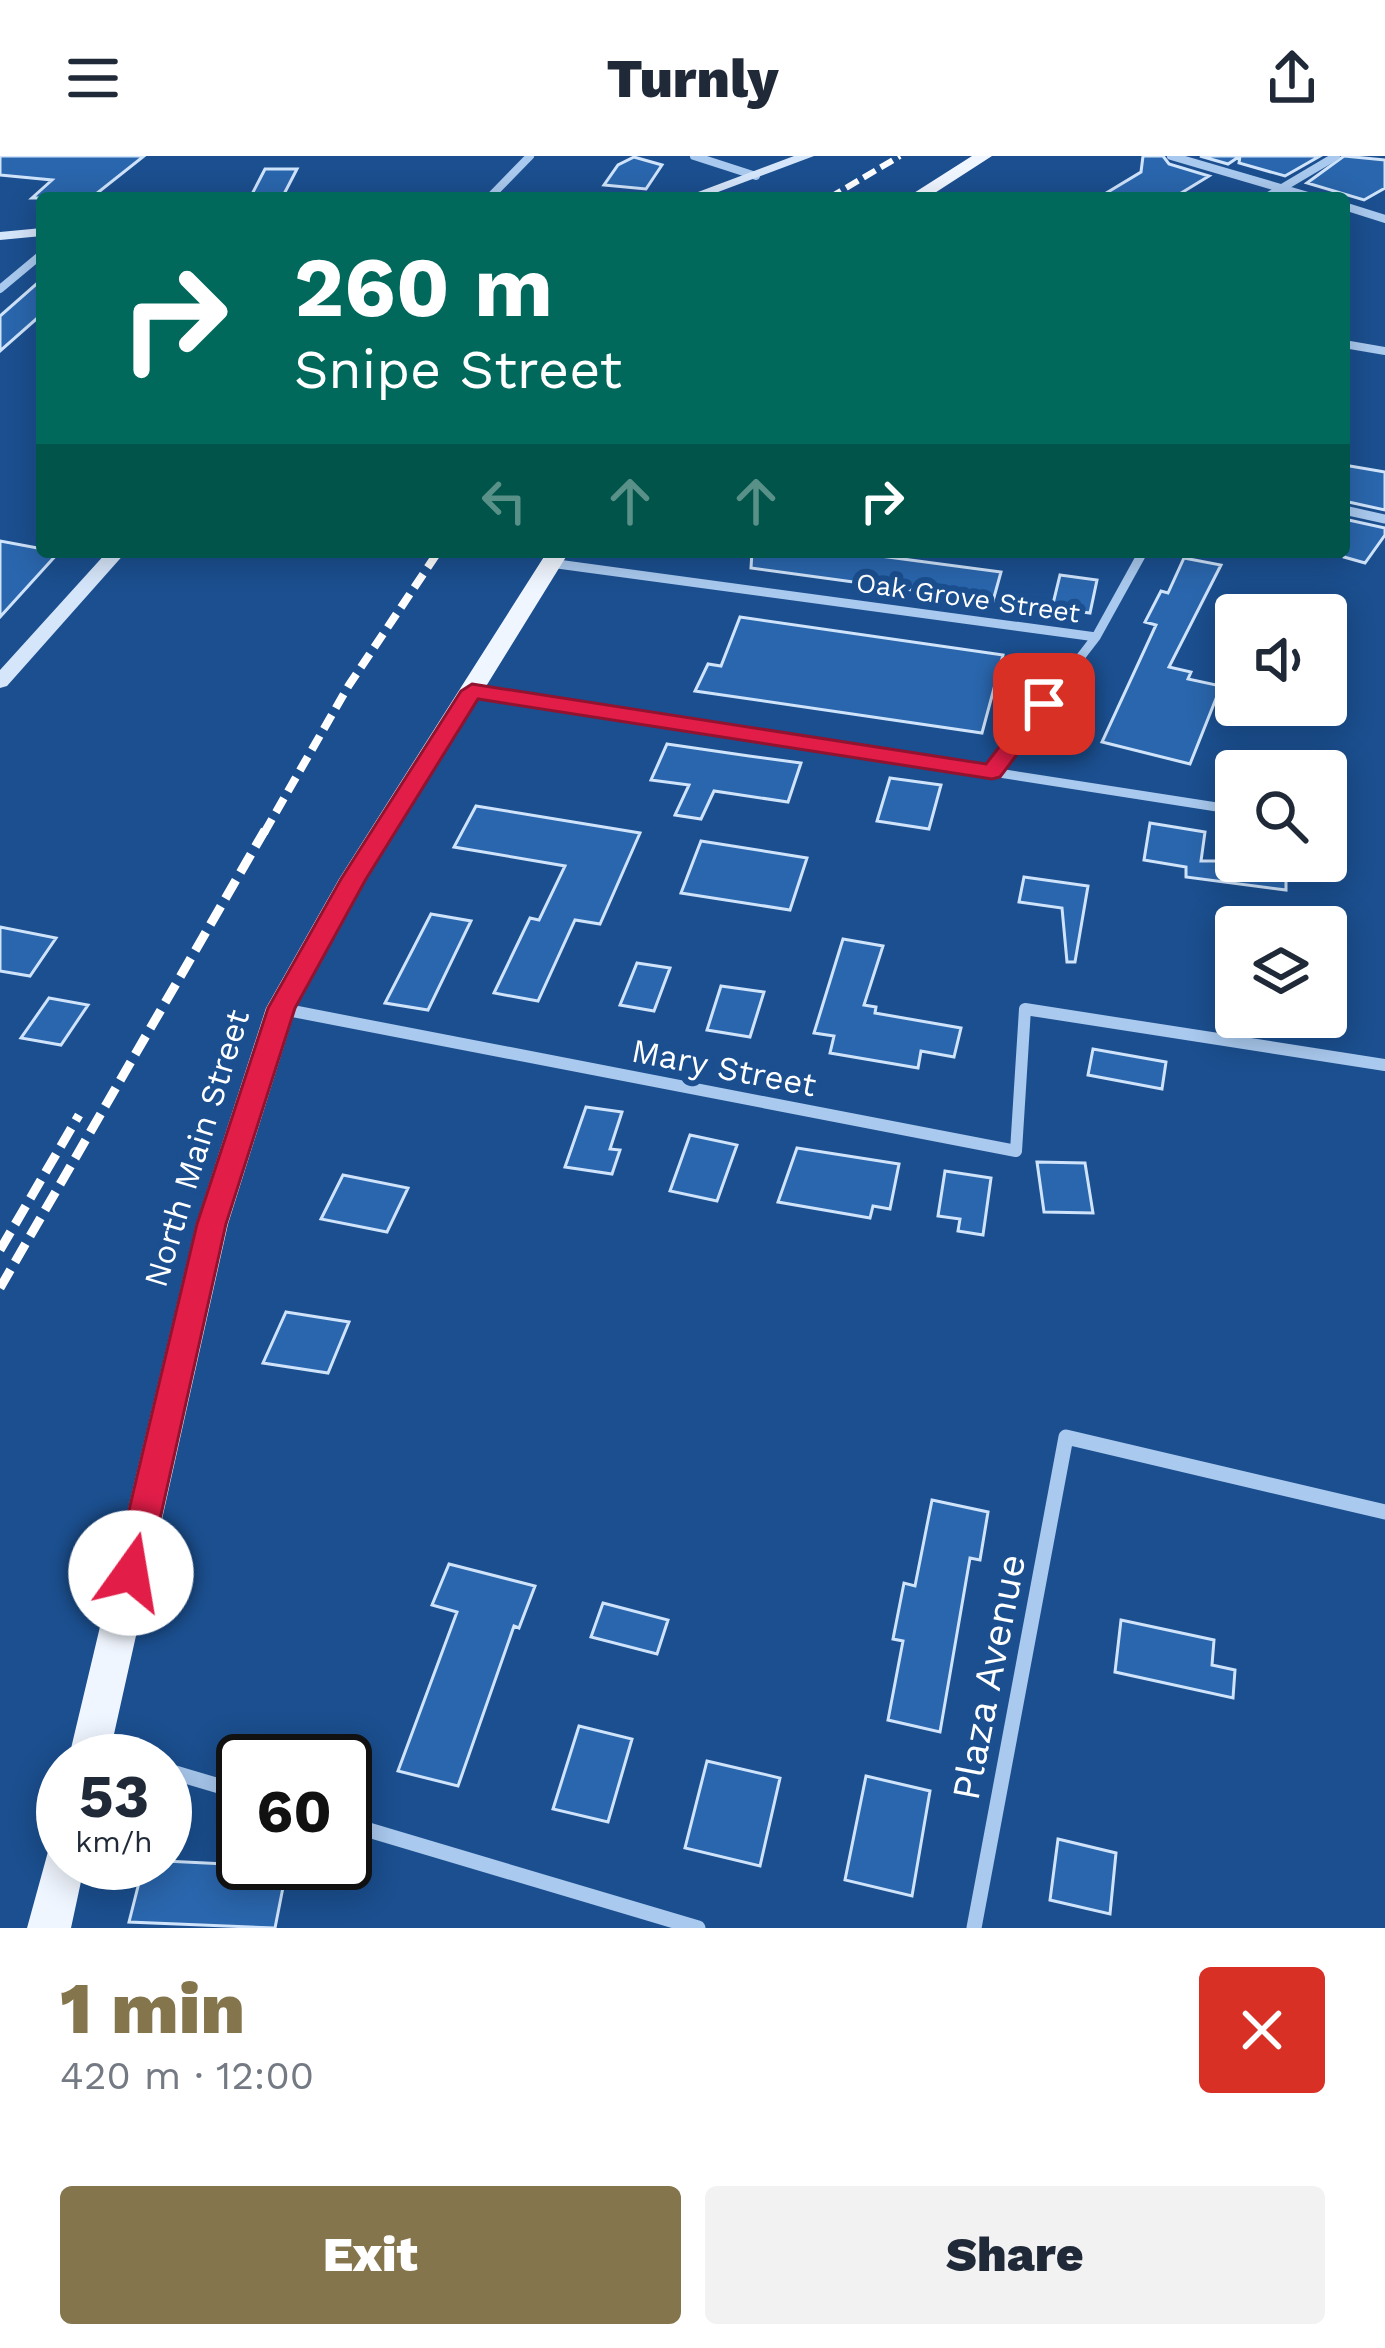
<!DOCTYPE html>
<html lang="en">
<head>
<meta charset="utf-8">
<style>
  body { margin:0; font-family:"Work Sans",sans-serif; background:#f2f2f3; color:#1f2937; height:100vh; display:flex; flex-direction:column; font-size:45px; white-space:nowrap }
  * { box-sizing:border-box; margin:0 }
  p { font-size:39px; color:#747a83 }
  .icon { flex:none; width:66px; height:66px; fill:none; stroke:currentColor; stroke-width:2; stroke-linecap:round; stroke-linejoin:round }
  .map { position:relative; height:1772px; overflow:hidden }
  .sheet { display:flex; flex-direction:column; background:#fff; flex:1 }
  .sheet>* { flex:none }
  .hud { position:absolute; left:36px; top:36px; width:1314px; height:366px; border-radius:12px; box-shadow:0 6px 30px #0003; background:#00695c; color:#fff; overflow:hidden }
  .fabs { position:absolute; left:1215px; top:438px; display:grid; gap:24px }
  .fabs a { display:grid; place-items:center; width:132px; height:132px; border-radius:12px; background:#fff; box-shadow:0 6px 30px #0003; font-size:60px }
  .speed { position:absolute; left:36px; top:1578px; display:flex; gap:24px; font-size:60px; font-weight:700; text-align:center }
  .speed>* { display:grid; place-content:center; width:156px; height:156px; border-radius:50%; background:#fff; box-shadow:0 6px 30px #0003; line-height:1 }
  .speed small { font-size:30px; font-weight:400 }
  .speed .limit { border:6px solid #111; border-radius:18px; background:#fff; color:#111 }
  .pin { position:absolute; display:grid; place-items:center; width:102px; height:102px; color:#fff; margin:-51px; border-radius:24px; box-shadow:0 6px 18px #0006 }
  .me { position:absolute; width:132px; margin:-66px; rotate:13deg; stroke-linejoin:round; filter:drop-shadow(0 0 9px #0008) }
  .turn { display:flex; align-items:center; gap:42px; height:252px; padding:0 60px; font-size:54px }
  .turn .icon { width:156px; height:156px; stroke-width:2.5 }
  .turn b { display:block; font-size:84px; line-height:102px }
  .lanes { display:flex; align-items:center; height:114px; padding:0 60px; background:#0003; justify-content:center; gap:60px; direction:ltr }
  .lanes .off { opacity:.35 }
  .round { display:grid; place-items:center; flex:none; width:126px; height:126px; border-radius:12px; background:#f2f2f3 }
  .headline { display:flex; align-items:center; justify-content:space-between; height:204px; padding:0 60px }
  h1 { font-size:72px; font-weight:800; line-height:90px; color:#84754c }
  .cta { display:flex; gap:24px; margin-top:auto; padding:24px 60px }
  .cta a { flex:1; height:138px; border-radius:12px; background:#84754c; color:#fff; font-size:48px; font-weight:800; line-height:138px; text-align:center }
  .cta a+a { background:#f2f2f3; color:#1f2937 }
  header { display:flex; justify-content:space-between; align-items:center; height:156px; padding:0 60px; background:#fff; font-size:54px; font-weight:800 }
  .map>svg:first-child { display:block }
  .building { fill:#2a66ad; stroke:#cfe3fa; stroke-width:3 }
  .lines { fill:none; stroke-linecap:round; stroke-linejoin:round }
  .street-far3 { stroke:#a9c9ee; stroke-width:8 }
  .street-far2 { stroke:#a9c9ee; stroke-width:9 }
  .street-far1 { stroke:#a9c9ee; stroke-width:12 }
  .street { stroke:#a9c9ee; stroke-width:15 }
  .secondary { fill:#d6e6fa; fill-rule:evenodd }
  .primary { fill:#f0f6ff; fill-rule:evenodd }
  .rail-far2 { stroke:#fff; stroke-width:6; stroke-dasharray:14 6; stroke-linecap:butt }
  .rail-far1 { stroke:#fff; stroke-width:8; stroke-dasharray:16 8; stroke-linecap:butt }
  .rail { stroke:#fff; stroke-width:9; stroke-dasharray:21 9; stroke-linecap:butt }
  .route { fill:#e11d48; stroke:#92132f; stroke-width:3 }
  .labels { text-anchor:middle; stroke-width:12; stroke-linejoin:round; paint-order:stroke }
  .far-street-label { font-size:27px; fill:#fff; stroke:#1b4f8f }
  .street-label { font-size:33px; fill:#fff; stroke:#1b4f8f }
  .near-street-label { font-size:39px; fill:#fff; stroke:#1b4f8f }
</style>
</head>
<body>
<header><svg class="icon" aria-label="menu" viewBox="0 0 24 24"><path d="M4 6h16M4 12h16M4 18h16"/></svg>Turnly<svg class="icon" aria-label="share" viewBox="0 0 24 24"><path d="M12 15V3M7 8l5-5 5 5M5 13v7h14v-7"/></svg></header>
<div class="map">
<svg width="1385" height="1772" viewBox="0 0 1385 1772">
  <rect width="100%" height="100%" fill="#1b4f8f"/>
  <!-- building -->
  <path class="building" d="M 0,0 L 144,0 L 91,42 L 32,42 L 52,24 L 0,19 Z
    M 1143,0 L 1163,0 L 1169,8 L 1209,20 L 1173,42 L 1098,42 L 1141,16 Z
    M 1200,0 L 1320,0 L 1285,20 L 1239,7 L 1240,0 L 1228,8 Z
    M 1344,0 L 1385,4 L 1385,32 L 1364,44 L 1307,27 Z
    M 634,1 L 662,9 L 646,33 L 604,29 L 618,9 Z
    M 265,13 L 297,13 L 282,42 L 250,42 Z
    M 42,123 L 42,158 L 0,195 L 0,160 Z
    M 1344,309 L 1385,316 L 1385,354 L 1344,345 Z
    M 1344,363 L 1385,372 L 1385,379 L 1365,407 L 1344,401 Z
    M 0,385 L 59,396 L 0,461 Z
    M 752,396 L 850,396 L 1001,416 L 993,445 L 751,412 Z
    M 1184,402 L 1221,409 L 1169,511 L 1191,516 L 1188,523 L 1221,530 L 1190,608 L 1102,586 L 1156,469 L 1145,466 L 1161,435 L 1168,437 Z
    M 1060,419 L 1097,424 L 1090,457 L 1052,452 Z
    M 740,461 L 1003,499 L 982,577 L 695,535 L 708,508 L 721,510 Z
    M 667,588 L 749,600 L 801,607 L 788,646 L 714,635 L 701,663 L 675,659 L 689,629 L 651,624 Z
    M 890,622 L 941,629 L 929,673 L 877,665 Z
    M 476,650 L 640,677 L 600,768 L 575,764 L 538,845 L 494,837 L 530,762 L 539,764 L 565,710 L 454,691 Z
    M 1150,667 L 1205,676 L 1201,705 L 1286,705 L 1286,734 L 1186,721 L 1186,711 L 1144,704 Z
    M 701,685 L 807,702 L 790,754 L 681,737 Z
    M 1024,721 L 1088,730 L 1075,806 L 1067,806 L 1062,752 L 1019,746 Z
    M 431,758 L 471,765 L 428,854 L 385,847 Z
    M 0,771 L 56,782 L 30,820 L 0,815 Z
    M 843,783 L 883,790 L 864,849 L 876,851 L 875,857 L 961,872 L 954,901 L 921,895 L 918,912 L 830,897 L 834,880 L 814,877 Z
    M 637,807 L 670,812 L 654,855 L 620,849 Z
    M 721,830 L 764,836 L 750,881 L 707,874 Z
    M 49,842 L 88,849 L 61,889 L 21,882 Z
    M 1093,893 L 1166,906 L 1162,933 L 1088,919 Z
    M 586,951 L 622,956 L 610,993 L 620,994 L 612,1018 L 565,1011 Z
    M 690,979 L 737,989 L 717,1045 L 670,1035 Z
    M 797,992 L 899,1008 L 890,1053 L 873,1050 L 870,1062 L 778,1046 Z
    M 1037,1006 L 1085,1007 L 1093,1057 L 1044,1056 Z
    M 945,1015 L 991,1022 L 983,1079 L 958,1075 L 960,1063 L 938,1060 Z
    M 343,1019 L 408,1032 L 387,1076 L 321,1063 Z
    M 286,1156 L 349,1166 L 328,1217 L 263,1207 Z
    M 932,1344 L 988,1356 L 980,1404 L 970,1402 L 940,1576 L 888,1564 L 903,1485 L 893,1483 L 904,1427 L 915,1430 Z
    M 449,1408 L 535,1430 L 519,1472 L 514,1470 L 458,1630 L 398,1615 L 457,1456 L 432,1449 Z
    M 603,1447 L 668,1464 L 657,1498 L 591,1481 Z
    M 1121,1464 L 1214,1484 L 1212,1509 L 1235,1514 L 1233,1542 L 1115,1516 Z
    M 579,1570 L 632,1583 L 608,1666 L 553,1653 Z
    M 707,1605 L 780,1622 L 760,1710 L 685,1692 Z
    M 866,1620 L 930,1635 L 912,1740 L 845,1724 Z
    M 1058,1683 L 1116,1697 L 1110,1758 L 1050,1744 Z
    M 165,1705 L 287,1711 L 275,1772 L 129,1766 L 144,1707 Z"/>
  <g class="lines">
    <!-- street-far3 -->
    <path class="street-far3" d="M 694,0 L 756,20
      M 1171,0 L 1315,42
      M 489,42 L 530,0
      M 1265,42 L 1336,0
      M 1344,50 L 1385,63
      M 0,133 L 42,98
      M 1344,188 L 1385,195"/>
    <!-- street-far2 -->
    <path class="street-far2" d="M 1344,354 L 1385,363
      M 550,407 L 1096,481
      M 472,535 L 1236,654
      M 992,616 L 1096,481 L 1143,396"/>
    <!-- street-far1 -->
    <path class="street-far1" d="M 282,853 L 1016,995 L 1025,853 L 1385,909"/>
    <!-- street -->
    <path class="street" d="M 98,1594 L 136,1605
      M 165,1614 L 243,1637
      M 345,1667 L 698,1772
      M 974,1772 L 1066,1281 L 1385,1356"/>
    <!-- secondary -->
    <path class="secondary" d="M 794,0 L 814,0 L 702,42 L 682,42 Z
      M 42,72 L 42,80 L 0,84 L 0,76 Z
      M 107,396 L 126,396 L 7,530 L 0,532 L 0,514 Z"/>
    <!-- primary -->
    <path class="primary" d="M 972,0 L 992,0 L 927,42 L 906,42 Z
      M 547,396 L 569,396 L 367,723 L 296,852 L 228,1068 L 108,1605 L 68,1605 L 196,1068 L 266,852 L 339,723 Z
      M 63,1686 L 63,1707 L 85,1707 L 71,1772 L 27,1772 L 49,1692 Z"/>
    <!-- rail-far2 -->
    <path class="rail-far2" d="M 829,42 L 900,0"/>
    <!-- rail-far1 -->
    <path class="rail-far1" d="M 264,677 L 349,529 L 438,396"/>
    <!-- rail -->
    <path class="rail" d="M 0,1094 L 79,959
      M 0,1132 L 265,674"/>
  </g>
  <!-- route -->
  <path class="route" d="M 472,528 L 986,608 L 1036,544 L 1044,542 L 1055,548 L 1000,621 L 992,623 L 478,543 L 366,723 L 295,852 L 226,1068 L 148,1417 L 143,1428 L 131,1432 L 119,1428 L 114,1417 L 197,1068 L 268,852 L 341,723 L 461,535 Z"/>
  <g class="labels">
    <!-- far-street labels -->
    <g class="far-street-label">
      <text transform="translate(968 442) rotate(8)" y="9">Oak Grove Street</text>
    </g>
    <!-- street labels -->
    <g class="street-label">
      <text transform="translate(724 911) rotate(11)" y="12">Mary Street</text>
      <text transform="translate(196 992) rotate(-73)" y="12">North Main Street</text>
    </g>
    <!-- near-street labels -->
    <g class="near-street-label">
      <text transform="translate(988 1521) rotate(-79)" y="14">Plaza Avenue</text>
    </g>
  </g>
</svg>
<div class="fabs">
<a><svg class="icon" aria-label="sound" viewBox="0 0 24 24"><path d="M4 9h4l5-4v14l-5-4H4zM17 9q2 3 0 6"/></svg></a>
<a><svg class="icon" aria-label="search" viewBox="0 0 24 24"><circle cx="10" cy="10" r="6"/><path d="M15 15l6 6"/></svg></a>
<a><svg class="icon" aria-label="layers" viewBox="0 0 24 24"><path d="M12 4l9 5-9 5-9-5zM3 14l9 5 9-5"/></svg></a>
</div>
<div class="speed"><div>53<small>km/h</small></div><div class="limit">60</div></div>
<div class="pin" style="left:1044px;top:548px;background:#d93025"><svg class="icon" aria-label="arrive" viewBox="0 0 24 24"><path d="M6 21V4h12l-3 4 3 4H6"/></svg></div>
<svg class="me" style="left:131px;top:1417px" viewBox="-20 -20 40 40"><circle r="19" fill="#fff"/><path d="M0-13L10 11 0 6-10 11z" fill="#e11d48"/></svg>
<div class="hud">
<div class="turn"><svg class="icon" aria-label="right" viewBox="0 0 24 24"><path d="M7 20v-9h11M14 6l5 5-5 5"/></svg><div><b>260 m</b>Snipe Street</div></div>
<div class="lanes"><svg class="icon off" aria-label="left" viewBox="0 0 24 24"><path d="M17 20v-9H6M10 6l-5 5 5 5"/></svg><svg class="icon off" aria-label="ahead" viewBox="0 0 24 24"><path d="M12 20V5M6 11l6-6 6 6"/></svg><svg class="icon off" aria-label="ahead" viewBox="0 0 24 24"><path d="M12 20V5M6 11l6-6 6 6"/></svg><svg class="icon" aria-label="right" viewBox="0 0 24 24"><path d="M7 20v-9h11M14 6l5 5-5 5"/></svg></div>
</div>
</div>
<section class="sheet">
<div class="headline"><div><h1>1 min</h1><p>420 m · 12:00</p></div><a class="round" style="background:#d93025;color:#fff"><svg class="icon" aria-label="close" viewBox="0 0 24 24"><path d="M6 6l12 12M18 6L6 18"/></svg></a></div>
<div class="cta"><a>Exit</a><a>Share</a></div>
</section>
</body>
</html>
